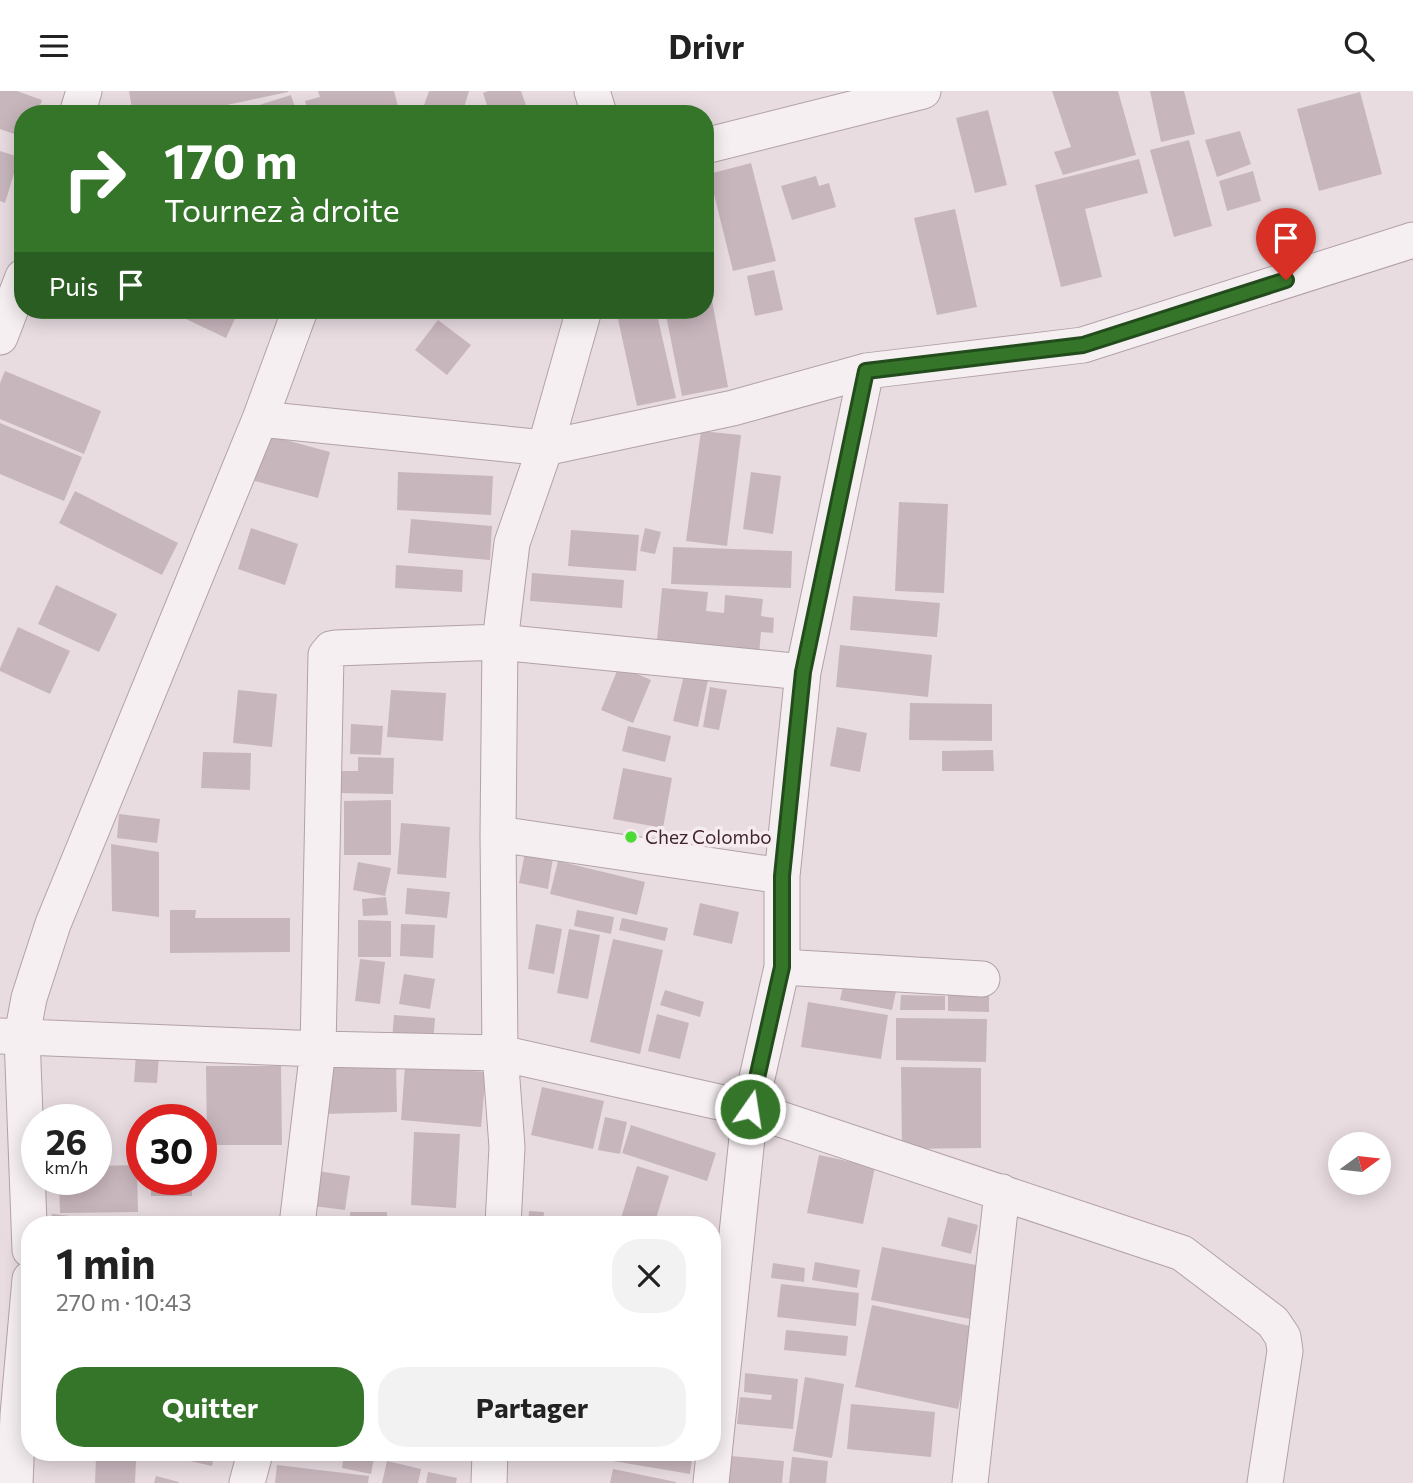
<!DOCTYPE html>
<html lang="fr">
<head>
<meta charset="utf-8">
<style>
  body { margin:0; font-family:Commissioner,sans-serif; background:#f2f2f2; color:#222; height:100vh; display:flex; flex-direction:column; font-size:26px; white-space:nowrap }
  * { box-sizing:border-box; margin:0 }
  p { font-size:23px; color:#767676 }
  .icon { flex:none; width:38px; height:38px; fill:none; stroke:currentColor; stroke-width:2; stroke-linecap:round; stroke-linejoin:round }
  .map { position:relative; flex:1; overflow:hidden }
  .panel { position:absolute; left:21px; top:1125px; width:700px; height:245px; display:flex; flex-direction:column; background:#fff; border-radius:28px; box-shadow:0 4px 18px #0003 }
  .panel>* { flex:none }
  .banner { position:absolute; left:14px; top:14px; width:700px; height:214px; border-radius:28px; box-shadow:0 4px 18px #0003; background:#35752a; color:#fff; overflow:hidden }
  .needle { width:46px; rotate:75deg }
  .fabs { position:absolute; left:1328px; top:1041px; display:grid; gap:14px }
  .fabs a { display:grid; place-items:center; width:63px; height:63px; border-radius:50%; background:#fff; box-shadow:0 4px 18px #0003; font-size:35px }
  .speed { position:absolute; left:21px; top:1013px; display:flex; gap:14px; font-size:35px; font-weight:700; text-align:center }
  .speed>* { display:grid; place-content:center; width:91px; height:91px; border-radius:50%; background:#fff; box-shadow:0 4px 18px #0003; line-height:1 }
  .speed small { font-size:18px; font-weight:400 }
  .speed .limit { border:10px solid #d22; background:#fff; color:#111 }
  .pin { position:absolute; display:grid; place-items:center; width:60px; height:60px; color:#fff; margin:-72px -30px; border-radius:50% 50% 50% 0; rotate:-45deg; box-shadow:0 0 7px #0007 }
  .pin .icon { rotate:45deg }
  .me { position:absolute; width:77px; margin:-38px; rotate:13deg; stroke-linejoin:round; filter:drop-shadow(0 0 5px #0008) }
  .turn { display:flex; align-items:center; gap:24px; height:147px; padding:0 35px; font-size:32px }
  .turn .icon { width:91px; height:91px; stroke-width:2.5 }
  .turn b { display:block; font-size:49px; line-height:60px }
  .then { display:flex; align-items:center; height:66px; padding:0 35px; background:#0003; gap:14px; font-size:26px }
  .round { display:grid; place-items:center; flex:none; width:74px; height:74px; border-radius:28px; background:#f2f2f2 }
  .overview { display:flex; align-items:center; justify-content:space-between; height:119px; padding:0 35px }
  h1 { font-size:42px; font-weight:700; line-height:52px }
  .cta { display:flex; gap:14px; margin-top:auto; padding:14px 35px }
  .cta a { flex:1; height:80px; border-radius:28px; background:#35752a; color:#fff; font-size:28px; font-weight:700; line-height:80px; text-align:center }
  .cta a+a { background:#f2f2f2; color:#222 }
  header { display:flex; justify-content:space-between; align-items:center; height:91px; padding:0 35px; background:#fff; font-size:32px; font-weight:700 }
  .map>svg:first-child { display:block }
  .building { fill:#c8b6bd }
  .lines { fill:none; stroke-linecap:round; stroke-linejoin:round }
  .minor-casing { stroke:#b2a1a8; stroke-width:37 }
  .minor { stroke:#f6eff2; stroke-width:35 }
  .route-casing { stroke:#224c1b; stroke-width:18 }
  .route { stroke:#35752a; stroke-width:12 }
  .poi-dot { fill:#4cdb34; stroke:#f6ecf0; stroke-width:2.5 }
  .labels { text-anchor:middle; stroke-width:7; stroke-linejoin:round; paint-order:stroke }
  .poi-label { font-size:19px; fill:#40252e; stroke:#f6ecf0; text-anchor:start }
</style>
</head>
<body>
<header><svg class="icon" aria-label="menu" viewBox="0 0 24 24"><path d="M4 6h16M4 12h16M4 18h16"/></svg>Drivr<svg class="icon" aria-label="search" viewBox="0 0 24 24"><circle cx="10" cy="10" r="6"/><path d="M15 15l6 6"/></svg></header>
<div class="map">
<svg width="1413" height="1392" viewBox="0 0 1413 1392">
  <rect width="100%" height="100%" fill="#e8dce1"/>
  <!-- building -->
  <path class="building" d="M 0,0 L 17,0 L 42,9 L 37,23 L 23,23 L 23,46 L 0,38 Z
    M 129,0 L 288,0 L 288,1 L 184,23 L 133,23 Z
    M 318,0 L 394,0 L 400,23 L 309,23 L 305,10 L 320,6 Z
    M 429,0 L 469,0 L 462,23 L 421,23 Z
    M 488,0 L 521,0 L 529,23 L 490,23 L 483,2 Z
    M 1052,0 L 1118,0 L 1136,64 L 1063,84 L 1054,61 L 1071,56 Z
    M 1150,0 L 1184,0 L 1195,43 L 1161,51 Z
    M 1360,1 L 1382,83 L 1319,100 L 1297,18 Z
    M 291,4 L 297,23 L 246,23 L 244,19 Z
    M 988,19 L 1007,94 L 975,102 L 956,27 Z
    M 1240,40 L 1251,73 L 1217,86 L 1205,49 Z
    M 1189,49 L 1212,135 L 1174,146 L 1150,59 Z
    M 0,60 L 19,66 L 5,112 L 0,110 Z
    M 1139,68 L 1148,102 L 1085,118 L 1102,186 L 1061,196 L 1035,94 Z
    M 751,72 L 776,170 L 733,180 L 709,83 Z
    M 1253,80 L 1261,110 L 1227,120 L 1219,90 Z
    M 816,85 L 819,95 L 829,92 L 836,116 L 792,129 L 781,95 Z
    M 955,118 L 977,216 L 937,224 L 914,127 Z
    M 774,179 L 783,219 L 755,225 L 747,185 Z
    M 705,193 L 709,193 L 728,296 L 682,305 L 665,219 L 705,219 Z
    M 190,219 L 239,219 L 226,247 L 186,228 Z
    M 398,219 L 468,219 L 467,228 L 398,225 Z
    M 616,219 L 656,219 L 676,307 L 637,315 Z
    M 438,229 L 471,254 L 447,284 L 415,259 Z
    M 5,280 L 101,320 L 84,363 L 0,328 L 0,292 Z
    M 0,332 L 82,366 L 64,410 L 0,383 Z
    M 701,340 L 741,344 L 727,455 L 686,450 Z
    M 260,342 L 330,361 L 318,407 L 248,388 Z
    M 398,381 L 493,385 L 491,424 L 397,419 Z
    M 751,381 L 781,385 L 773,443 L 743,438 Z
    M 75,400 L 178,452 L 162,484 L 59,432 Z
    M 899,411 L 948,413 L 944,502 L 895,500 Z
    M 411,428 L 492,435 L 490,469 L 408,462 Z
    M 251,437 L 298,453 L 285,494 L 238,478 Z
    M 645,437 L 661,441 L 655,463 L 640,460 Z
    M 571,439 L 639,444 L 636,480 L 568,475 Z
    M 673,456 L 792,460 L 791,497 L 671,493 Z
    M 396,474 L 463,479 L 462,501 L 395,497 Z
    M 532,482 L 624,489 L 622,517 L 530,510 Z
    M 56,494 L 117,523 L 99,561 L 38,533 Z
    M 662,497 L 708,501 L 706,520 L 724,522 L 725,504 L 763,508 L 761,525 L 774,527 L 773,542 L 761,541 L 759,563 L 657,549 Z
    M 853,505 L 940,512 L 937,546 L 850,539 Z
    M 18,536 L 70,560 L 50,603 L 0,580 L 0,577 Z
    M 840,554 L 932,564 L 928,606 L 836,596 Z
    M 619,575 L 651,589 L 633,632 L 601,619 Z
    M 684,584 L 708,589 L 698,636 L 673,630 Z
    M 710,596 L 727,599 L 719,639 L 703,636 Z
    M 238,599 L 277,603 L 272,656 L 233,652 Z
    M 391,599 L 446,602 L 443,650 L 387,646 Z
    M 910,612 L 992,613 L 992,650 L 909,649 Z
    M 351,633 L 383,635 L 381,664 L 350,663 Z
    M 628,635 L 671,645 L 665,671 L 622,660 Z
    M 837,636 L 867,642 L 860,681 L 830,675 Z
    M 993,659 L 994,680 L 942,680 L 942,660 Z
    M 203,661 L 251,662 L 250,699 L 201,697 Z
    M 358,666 L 394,667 L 393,703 L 337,702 L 338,680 L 358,680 Z
    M 623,677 L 672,687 L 663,737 L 613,728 Z
    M 391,709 L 391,764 L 344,764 L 344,710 Z
    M 119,723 L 160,728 L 157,752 L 117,747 Z
    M 401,732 L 450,736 L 446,787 L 397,783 Z
    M 111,753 L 159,761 L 159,826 L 112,820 Z
    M 525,762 L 553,767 L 548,798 L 519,792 Z
    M 558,770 L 645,791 L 637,824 L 550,803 Z
    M 358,771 L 391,777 L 385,805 L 353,799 Z
    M 407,797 L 450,801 L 447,827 L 405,823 Z
    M 386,806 L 388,824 L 363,825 L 362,808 Z
    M 700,812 L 739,821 L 732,853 L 693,844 Z
    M 170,819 L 196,819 L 195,827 L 290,827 L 290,861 L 170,862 Z
    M 577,819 L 614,826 L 611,843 L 574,835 Z
    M 622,827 L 668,837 L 665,850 L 619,839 Z
    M 358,829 L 391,830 L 391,866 L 358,866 Z
    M 401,833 L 435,834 L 433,867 L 400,865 Z
    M 536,833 L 562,838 L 554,883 L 528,878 Z
    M 569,838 L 600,844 L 588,908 L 557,902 Z
    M 613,848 L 663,859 L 640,963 L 590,951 Z
    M 360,868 L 385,871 L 380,913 L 355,910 Z
    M 404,883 L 435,888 L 430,918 L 399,913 Z
    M 844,891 L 896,900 L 892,919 L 840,909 Z
    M 665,899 L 704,911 L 700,926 L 660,914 Z
    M 948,900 L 989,901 L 989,921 L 948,920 Z
    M 901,904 L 945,905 L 945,919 L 900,919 Z
    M 808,911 L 888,924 L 881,968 L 801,956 Z
    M 657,923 L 689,932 L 680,968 L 648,960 Z
    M 394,924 L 435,927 L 433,953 L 392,949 Z
    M 896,927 L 987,928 L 986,971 L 896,969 Z
    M 136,963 L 159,964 L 157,992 L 134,991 Z
    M 396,970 L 397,1021 L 322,1023 L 321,972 Z
    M 206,975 L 281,975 L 282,1054 L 207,1054 Z
    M 405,975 L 486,981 L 481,1036 L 401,1029 Z
    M 901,976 L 981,977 L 981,1057 L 902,1058 Z
    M 542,996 L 604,1010 L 593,1058 L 531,1044 Z
    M 605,1026 L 627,1031 L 620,1063 L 598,1059 Z
    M 631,1034 L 716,1062 L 707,1090 L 622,1062 Z
    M 414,1041 L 460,1043 L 456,1117 L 411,1114 Z
    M 819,1064 L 875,1076 L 863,1133 L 807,1122 Z
    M 137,1074 L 138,1121 L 60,1122 L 59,1088 L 96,1088 L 96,1075 Z
    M 637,1075 L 669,1085 L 654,1134 L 619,1134 Z
    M 318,1080 L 350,1085 L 345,1119 L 313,1115 Z
    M 151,1088 L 192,1088 L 192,1105 L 151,1105 Z
    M 529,1120 L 544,1121 L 543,1134 L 528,1134 Z
    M 350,1121 L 387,1121 L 387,1128 L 482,1126 L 482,1134 L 351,1134 Z
    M 52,1123 L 115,1130 L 114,1134 L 51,1134 Z
    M 672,1125 L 703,1133 L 703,1134 L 669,1134 Z
    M 948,1126 L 978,1134 L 971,1163 L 941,1155 Z
    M 882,1156 L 981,1175 L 970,1228 L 871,1209 Z
    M 815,1171 L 860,1179 L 857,1197 L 812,1189 Z
    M 773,1172 L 805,1177 L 804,1191 L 771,1187 Z
    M 781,1193 L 859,1202 L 856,1235 L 777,1226 Z
    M 872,1214 L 975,1236 L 958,1318 L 855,1296 Z
    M 786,1239 L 848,1245 L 846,1265 L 784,1259 Z
    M 745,1282 L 798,1288 L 793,1338 L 737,1333 L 740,1306 L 771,1309 L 772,1304 L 744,1301 Z
    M 805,1286 L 844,1293 L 832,1367 L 793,1360 Z
    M 851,1313 L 935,1321 L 931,1366 L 847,1358 Z
    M 155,1362 L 214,1362 L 212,1375 Z
    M 344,1362 L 375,1362 L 371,1383 L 342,1377 Z
    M 614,1362 L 693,1362 L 690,1383 L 613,1370 Z
    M 731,1365 L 784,1370 L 782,1392 L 728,1392 Z
    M 792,1366 L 828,1370 L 826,1392 L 789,1392 Z
    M 96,1367 L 136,1369 L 135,1392 L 95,1392 Z
    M 387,1370 L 421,1378 L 418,1392 L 382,1392 Z
    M 277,1374 L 369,1385 L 368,1392 L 275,1392 Z
    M 613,1378 L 676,1391 L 676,1392 L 610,1392 Z
    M 428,1381 L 457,1387 L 456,1392 L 426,1392 Z
    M 156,1385 L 179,1391 L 179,1392 L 154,1392 Z"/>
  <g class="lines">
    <defs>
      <path id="minor" d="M 592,0 L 599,23
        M 77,23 L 84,0
        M 705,55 L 923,0
        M 0,246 L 23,186
        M 260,328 L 545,357 L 733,317 L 866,280 L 1083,254 L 1413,149
        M 498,743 L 782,785
        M 782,876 L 982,888
        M 0,945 L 318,958 L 500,962 L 750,1018 L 1182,1162 L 1273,1231 L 1283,1246 L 1285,1260 L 1265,1392
        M 297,1134 L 318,958 L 326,564 L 331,558 L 336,557 L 500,551 L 803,581
        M 503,1134 L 507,1056 L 500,962 L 498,743 L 500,551 L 512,452 L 545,357 L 584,219
        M 30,1159 L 22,945 L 29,907 L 53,833 L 260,328 L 300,219
        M 15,1392 L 18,1324 L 30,1188
        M 247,1392 L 255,1362
        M 489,1392 L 490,1362
        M 711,1392 L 750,1018 L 782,876 L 782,785 L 803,581 L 866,280
        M 970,1392 L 1002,1101"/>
    </defs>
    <!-- minor casing -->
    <use href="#minor" class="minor-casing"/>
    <!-- minor -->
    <use href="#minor" class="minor"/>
  </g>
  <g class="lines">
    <defs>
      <path id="route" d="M 750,1018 L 782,876 L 782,785 L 803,581 L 866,280 L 1083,254 L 1286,189"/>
    </defs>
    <!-- route casing -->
    <use href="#route" class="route-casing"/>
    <!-- route -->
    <use href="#route" class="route"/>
  </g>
  <!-- markers -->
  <circle class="poi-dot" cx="631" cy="746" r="7"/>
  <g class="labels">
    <!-- poi labels -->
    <g class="poi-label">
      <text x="645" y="753">Chez Colombo</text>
    </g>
  </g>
</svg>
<div class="fabs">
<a><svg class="needle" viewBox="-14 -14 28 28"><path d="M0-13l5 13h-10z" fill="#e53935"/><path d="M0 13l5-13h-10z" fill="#767676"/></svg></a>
</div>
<div class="speed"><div>26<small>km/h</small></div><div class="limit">30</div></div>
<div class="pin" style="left:1286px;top:189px;background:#d93025"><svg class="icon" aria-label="arrive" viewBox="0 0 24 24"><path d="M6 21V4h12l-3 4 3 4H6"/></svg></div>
<svg class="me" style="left:750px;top:1018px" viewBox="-20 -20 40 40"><circle r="17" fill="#35752a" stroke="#fff" stroke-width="3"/><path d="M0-11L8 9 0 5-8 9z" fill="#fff"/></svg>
<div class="banner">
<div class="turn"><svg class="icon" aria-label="right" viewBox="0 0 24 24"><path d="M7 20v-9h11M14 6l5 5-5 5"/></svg><div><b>170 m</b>Tournez à droite</div></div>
<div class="then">Puis<svg class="icon" aria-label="arrive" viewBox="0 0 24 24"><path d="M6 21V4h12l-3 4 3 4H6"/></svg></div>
</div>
<section class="panel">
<div class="overview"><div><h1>1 min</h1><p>270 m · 10:43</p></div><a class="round"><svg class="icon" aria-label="close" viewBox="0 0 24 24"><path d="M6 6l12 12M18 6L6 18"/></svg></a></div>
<div class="cta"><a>Quitter</a><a>Partager</a></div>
</section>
</div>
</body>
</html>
